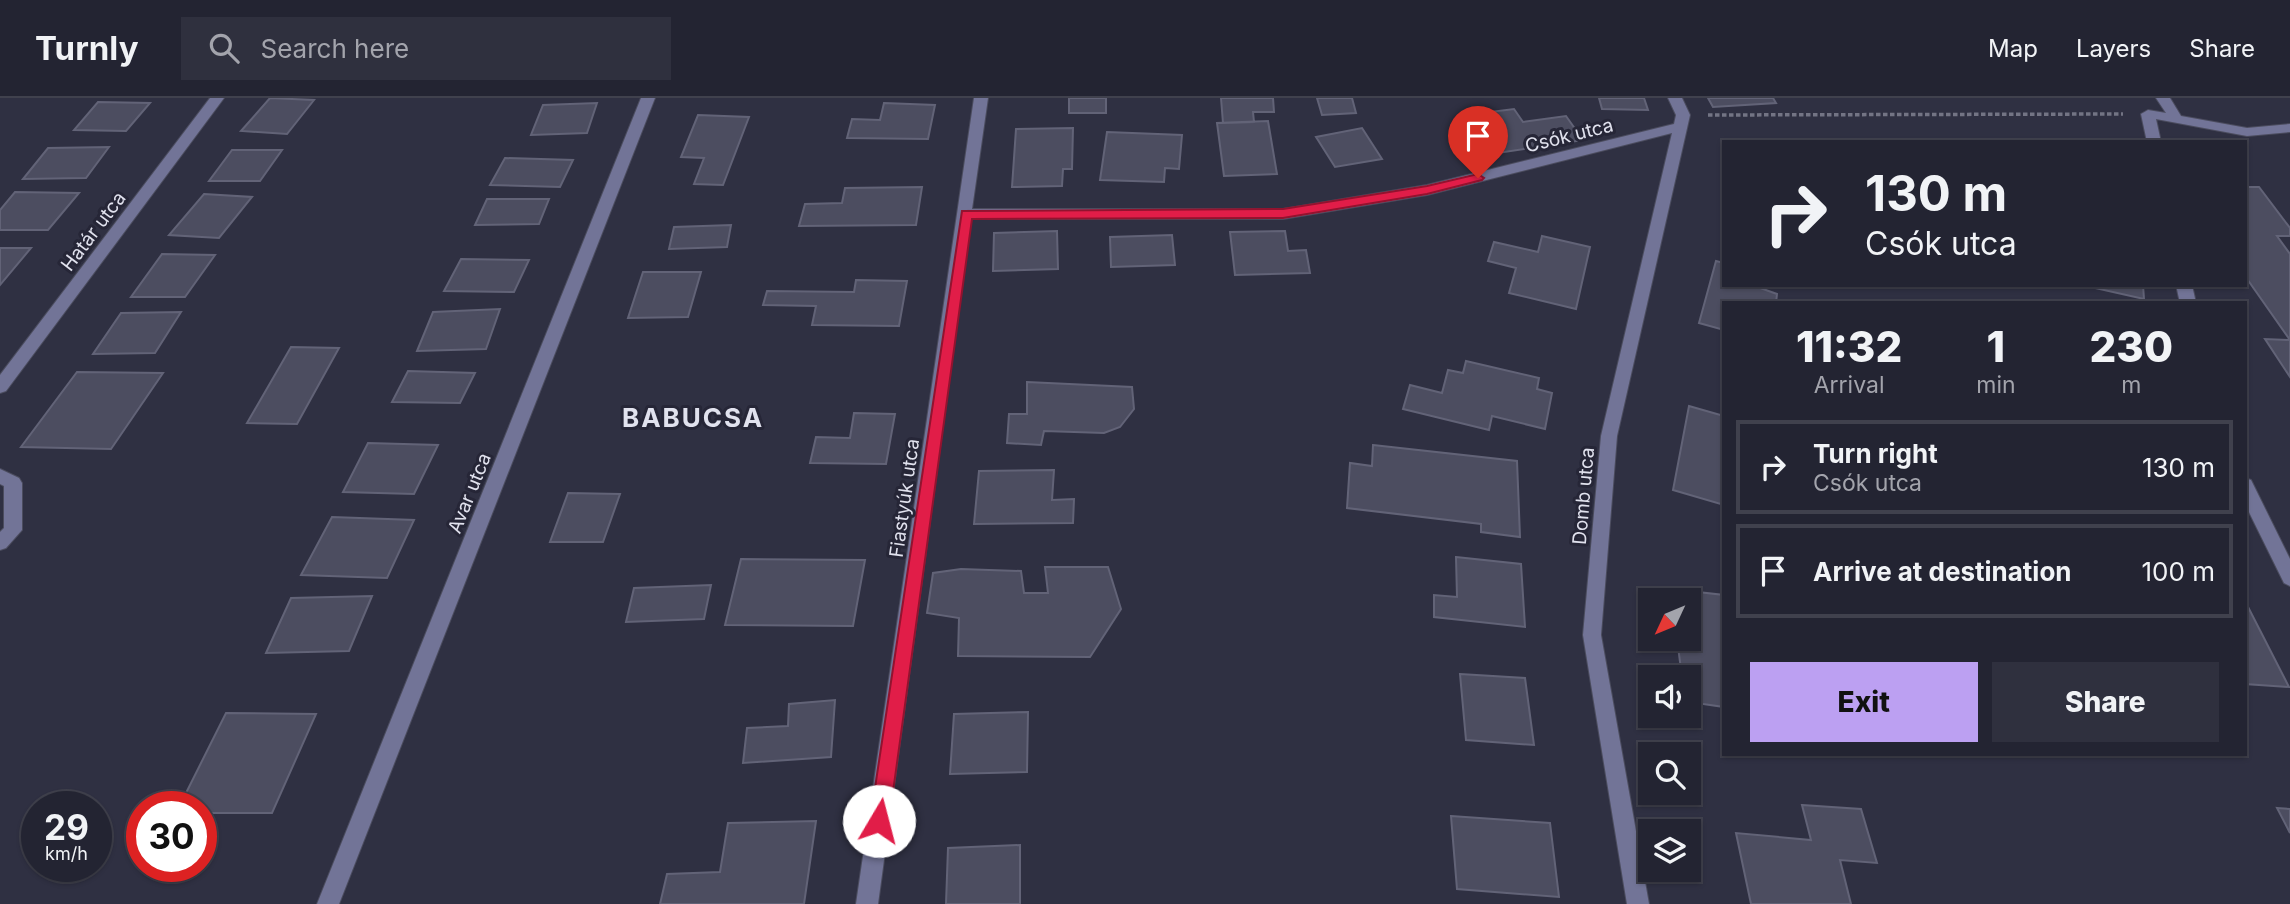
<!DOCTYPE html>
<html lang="en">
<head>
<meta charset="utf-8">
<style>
  body { margin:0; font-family:Inter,sans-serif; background:#2f303e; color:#f1f3f6; height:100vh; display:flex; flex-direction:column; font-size:26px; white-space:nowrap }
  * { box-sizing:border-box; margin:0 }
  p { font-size:23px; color:#a3a4ac }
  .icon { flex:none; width:38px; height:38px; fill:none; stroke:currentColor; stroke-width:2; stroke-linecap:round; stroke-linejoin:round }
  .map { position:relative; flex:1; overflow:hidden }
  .side { position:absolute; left:1722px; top:203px; width:525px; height:455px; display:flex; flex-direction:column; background:#232432; border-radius:0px; box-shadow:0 2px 5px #0004,0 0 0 2px #40414d }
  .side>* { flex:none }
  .banner { position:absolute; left:1722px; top:42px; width:525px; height:147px; border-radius:0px; box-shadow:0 2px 5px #0004,0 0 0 2px #40414d; background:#232432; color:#f1f3f6; overflow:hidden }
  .needle { width:46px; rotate:226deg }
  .buttons { position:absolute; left:1638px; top:490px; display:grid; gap:14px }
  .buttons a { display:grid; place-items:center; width:63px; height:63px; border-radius:0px; background:#232432; box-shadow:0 2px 5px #0004,0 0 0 2px #40414d; font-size:35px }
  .speed { position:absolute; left:21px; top:693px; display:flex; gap:14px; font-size:35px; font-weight:700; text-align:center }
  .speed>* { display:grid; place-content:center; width:91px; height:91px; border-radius:50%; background:#232432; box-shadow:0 2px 5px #0004,0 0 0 2px #40414d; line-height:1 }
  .speed small { font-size:18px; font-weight:400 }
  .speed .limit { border:10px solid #d22; background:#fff; color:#111 }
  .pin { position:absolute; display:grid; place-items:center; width:60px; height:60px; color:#fff; margin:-72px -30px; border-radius:50% 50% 50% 0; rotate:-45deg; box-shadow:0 0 7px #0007 }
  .pin .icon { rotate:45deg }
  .me { position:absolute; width:77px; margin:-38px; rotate:8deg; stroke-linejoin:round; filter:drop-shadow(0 0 5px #0008) }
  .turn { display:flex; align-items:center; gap:24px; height:147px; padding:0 28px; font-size:32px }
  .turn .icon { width:91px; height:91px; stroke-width:2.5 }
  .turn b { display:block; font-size:49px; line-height:60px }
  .eta { display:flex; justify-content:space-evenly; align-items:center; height:119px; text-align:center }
  .eta b { font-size:42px; font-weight:800; line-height:49px }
  .primary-button { display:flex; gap:14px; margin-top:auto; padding:14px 28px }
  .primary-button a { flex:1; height:80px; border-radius:0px; background:#bca0f2; color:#111; font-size:28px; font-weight:800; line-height:80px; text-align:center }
  .primary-button a+a { background:#2f303e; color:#f1f3f6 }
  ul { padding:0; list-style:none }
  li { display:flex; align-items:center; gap:21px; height:94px; margin:0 14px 10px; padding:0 14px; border:4px solid #40414d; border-radius:0px }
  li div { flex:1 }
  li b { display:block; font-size:26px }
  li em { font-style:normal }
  header { display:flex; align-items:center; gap:42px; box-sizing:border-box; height:98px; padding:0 35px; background:#232432; border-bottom:2px solid #40414d }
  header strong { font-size:33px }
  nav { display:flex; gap:38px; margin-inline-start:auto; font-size:24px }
  .search { width:490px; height:63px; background:#2f303e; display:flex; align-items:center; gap:18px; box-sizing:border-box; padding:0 24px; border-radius:0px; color:#a3a4ac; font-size:26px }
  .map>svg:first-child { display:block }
  .building { fill:#4c4d60; stroke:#626377; stroke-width:2 }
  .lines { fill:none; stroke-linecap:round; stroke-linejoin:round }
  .minor-casing { stroke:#4b4c5e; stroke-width:2 }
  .path { stroke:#737484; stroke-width:3.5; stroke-dasharray:4.5 2.5; stroke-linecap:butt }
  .minor { fill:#727497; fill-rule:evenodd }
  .route { fill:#e11d48; stroke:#92132f; stroke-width:2 }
  .labels { text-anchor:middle; stroke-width:6; stroke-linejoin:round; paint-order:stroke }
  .street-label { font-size:19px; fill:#e1e2ee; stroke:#262637 }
  .district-label { font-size:26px; font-weight:bold; letter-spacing:2px; fill:#e1e2ee; stroke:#262637 }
</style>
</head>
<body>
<header>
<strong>Turnly</strong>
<div class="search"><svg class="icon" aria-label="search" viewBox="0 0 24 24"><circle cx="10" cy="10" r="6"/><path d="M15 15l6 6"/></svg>Search here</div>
<nav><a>Map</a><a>Layers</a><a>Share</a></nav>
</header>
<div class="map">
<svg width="2290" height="806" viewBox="0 0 2290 806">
  <rect width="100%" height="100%" fill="#2f3042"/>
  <!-- building -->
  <path class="building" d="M 270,0 L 314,2 L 287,36 L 241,33 Z
    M 1069,0 L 1106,0 L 1106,15 L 1069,15 Z
    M 1221,0 L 1273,0 L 1274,14 L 1253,14 L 1254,24 L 1223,25 Z
    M 1317,0 L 1352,0 L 1356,15 L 1322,17 Z
    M 1599,0 L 1644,0 L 1648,12 L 1602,11 Z
    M 1708,0 L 1773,0 L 1776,5 L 1713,9 Z
    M 98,4 L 150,5 L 126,33 L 74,32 Z
    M 597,5 L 587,35 L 531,37 L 543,7 Z
    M 884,5 L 935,7 L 928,41 L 847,40 L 852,21 L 880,22 Z
    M 1514,11 L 1523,24 L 1566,18 L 1583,42 L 1491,56 L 1466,17 Z
    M 698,17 L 749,19 L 723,87 L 694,86 L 704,60 L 681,59 Z
    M 1268,23 L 1277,76 L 1224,78 L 1217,25 Z
    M 1073,30 L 1072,71 L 1063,71 L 1062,88 L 1012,89 L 1016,31 Z
    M 1362,30 L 1382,61 L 1335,69 L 1316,39 Z
    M 1107,34 L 1182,37 L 1179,71 L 1165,70 L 1164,84 L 1100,82 Z
    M 109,49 L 86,80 L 23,81 L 48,50 Z
    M 232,52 L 282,52 L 260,83 L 209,83 Z
    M 505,60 L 573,62 L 560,89 L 490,87 Z
    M 922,89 L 916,127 L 799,128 L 805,106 L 842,105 L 845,90 Z
    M 2245,89 L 2259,89 L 2290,130 L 2290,138 L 2277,138 L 2290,156 L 2290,279 L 2265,241 L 2290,242 L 2245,178 Z
    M 15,94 L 79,95 L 48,132 L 0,132 L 0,112 Z
    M 204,96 L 252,99 L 219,140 L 169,137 Z
    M 487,101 L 549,101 L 539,126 L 475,127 Z
    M 731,127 L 727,149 L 669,151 L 674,129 Z
    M 1057,133 L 1058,171 L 993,173 L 994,135 Z
    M 1285,133 L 1288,153 L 1306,152 L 1310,175 L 1235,177 L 1230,134 Z
    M 1172,137 L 1175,167 L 1111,169 L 1110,139 Z
    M 1542,138 L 1590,149 L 1576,211 L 1509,195 L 1516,170 L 1488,163 L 1494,144 L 1538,154 Z
    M 0,150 L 31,150 L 0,187 Z
    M 162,156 L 215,157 L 185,199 L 131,199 Z
    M 461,161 L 529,162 L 514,194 L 444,193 Z
    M 1716,163 L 1724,165 L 1724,187 L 1752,187 L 1777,196 L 1776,205 L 1724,205 L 1724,232 L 1699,225 Z
    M 643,174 L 701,174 L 688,219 L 628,220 Z
    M 856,182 L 907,183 L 899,228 L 812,227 L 816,208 L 763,207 L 767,193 L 854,194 Z
    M 2095,187 L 2143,187 L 2144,201 L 2095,190 Z
    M 500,211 L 486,251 L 417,253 L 433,214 Z
    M 181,214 L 155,255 L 93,256 L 121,215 Z
    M 291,249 L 339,250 L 297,326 L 247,325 Z
    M 1466,263 L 1539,280 L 1537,291 L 1552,295 L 1545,331 L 1492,318 L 1489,332 L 1403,311 L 1410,287 L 1442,295 L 1448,272 L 1463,275 Z
    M 408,273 L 475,275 L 460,305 L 392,304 Z
    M 77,274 L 163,275 L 111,351 L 21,349 Z
    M 1027,284 L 1132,289 L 1134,311 L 1120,329 L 1104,335 L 1044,333 L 1041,347 L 1007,345 L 1009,316 L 1027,316 Z
    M 1689,308 L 1724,318 L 1724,407 L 1673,392 Z
    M 854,315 L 895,316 L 886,366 L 810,365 L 816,339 L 850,340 Z
    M 368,345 L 438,347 L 414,396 L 343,394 Z
    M 1373,347 L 1517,363 L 1520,439 L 1481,434 L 1481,426 L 1347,410 L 1350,365 L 1372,368 Z
    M 1054,372 L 1052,402 L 1074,401 L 1073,425 L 974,426 L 979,373 Z
    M 568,395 L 620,396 L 603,444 L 550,444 Z
    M 332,419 L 414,422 L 387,480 L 301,477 Z
    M 1456,459 L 1521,466 L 1525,529 L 1434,519 L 1434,497 L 1457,499 Z
    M 741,461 L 865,462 L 853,528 L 725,527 Z
    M 1045,469 L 1108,469 L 1121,511 L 1090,559 L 958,558 L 959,520 L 927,515 L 933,475 L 961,471 L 1021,473 L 1024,495 L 1048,495 Z
    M 711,487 L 704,521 L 626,524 L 634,490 Z
    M 1671,491 L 1724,497 L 1724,609 L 1689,604 L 1689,579 L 1682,579 L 1677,541 L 1689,541 L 1689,502 L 1673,502 Z
    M 372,498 L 349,553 L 266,555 L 291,500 Z
    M 2245,503 L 2289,589 L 2245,586 Z
    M 1460,576 L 1525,580 L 1534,647 L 1466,642 Z
    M 835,602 L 831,659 L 743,665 L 747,630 L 788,628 L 789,606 Z
    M 1028,614 L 1027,674 L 950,676 L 954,616 Z
    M 226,615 L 316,616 L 272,715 L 201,715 L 201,709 L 179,709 Z
    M 1802,707 L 1861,711 L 1877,765 L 1840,762 L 1851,806 L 1751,806 L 1736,735 L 1811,742 Z
    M 2277,710 L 2290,711 L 2290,735 Z
    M 1451,718 L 1550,725 L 1559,799 L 1457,791 Z
    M 816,723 L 804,806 L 660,806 L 667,776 L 720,774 L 728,725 Z
    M 1020,747 L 1020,806 L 946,806 L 948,750 Z"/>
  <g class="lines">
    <defs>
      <path id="minor" d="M 210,0 L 224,0 L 6,293 L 0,295 L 0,277 Z
        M 641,0 L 655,0 L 339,806 L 317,806 Z
        M 974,0 L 988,0 L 972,111 L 1283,111 L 1427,87 L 1674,26 L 1676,17 L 1668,0 L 1682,0 L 1690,17 L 1617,338 L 1601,537 L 1649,806 L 1627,806 L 1583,537 L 1601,338 L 1672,35 L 1427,97 L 1283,121 L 971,121 L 878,806 L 856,806 Z
        M 2156,0 L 2170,0 L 2181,18 L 2247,30 L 2290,26 L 2290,34 L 2247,38 L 2156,21 L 2161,44 L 2147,44 L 2141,16 L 2148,12 L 2166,15 Z
        M 2176,187 L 2192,187 L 2196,205 L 2180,205 Z
        M 0,371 L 19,380 L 22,385 L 22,432 L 6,450 L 0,452 L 0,434 L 4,430 L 4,388 L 0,386 Z
        M 2245,380 L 2251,382 L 2290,461 L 2290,488 L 2284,485 L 2245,406 Z"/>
    </defs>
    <!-- minor casing -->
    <use href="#minor" class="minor-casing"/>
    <!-- path -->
    <path class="path" d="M 1708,17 L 2123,16"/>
    <!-- minor -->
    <use href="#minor" class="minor"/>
  </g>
  <!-- route -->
  <path class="route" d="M 1478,76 L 1484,80 L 1482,82 L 1427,96 L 1283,120 L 972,121 L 889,723 L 886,730 L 879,732 L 872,730 L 870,723 L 962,113 L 1283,111 L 1427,88 Z"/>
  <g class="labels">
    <!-- street labels -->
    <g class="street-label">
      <text transform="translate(1569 37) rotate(-14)" y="7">Csók utca</text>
      <text transform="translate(93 133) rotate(-53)" y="7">Határ utca</text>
      <text transform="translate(469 395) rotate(-68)" y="7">Avar utca</text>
      <text transform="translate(1583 398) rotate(-85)" y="7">Domb utca</text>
      <text transform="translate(904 400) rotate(-82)" y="7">Fiastyúk utca</text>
    </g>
    <!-- district labels -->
    <g class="district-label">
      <text x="693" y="329">BABUCSA</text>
    </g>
  </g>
</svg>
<div class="buttons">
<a><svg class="needle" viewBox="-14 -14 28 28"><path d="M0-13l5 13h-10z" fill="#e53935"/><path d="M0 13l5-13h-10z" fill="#a3a4ac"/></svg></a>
<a><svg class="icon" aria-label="sound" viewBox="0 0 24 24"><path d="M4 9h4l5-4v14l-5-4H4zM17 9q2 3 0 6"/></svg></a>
<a><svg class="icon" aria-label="search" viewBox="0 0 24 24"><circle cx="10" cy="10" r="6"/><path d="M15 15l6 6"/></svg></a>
<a><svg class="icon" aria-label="layers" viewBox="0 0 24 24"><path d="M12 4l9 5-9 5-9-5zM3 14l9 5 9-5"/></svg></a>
</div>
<div class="speed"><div>29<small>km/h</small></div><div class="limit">30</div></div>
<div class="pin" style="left:1478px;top:80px;background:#d93025"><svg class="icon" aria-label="arrive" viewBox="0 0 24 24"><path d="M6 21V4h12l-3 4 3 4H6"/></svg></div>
<svg class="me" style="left:879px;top:723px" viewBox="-20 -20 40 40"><circle r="19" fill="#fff"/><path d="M0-13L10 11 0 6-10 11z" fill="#e11d48"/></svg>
<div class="banner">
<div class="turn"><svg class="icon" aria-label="right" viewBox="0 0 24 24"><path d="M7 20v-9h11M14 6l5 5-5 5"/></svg><div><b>130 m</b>Csók utca</div></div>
</div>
<section class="side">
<div class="eta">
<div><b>11:32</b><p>Arrival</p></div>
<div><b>1</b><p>min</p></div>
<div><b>230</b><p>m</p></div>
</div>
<ul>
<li><svg class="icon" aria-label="right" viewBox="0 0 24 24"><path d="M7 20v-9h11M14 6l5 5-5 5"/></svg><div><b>Turn right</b><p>Csók utca</p></div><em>130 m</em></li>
<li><svg class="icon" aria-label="arrive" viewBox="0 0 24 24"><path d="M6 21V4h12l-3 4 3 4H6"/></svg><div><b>Arrive at destination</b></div><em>100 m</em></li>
</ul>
<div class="primary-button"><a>Exit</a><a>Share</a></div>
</section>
</div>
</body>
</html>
